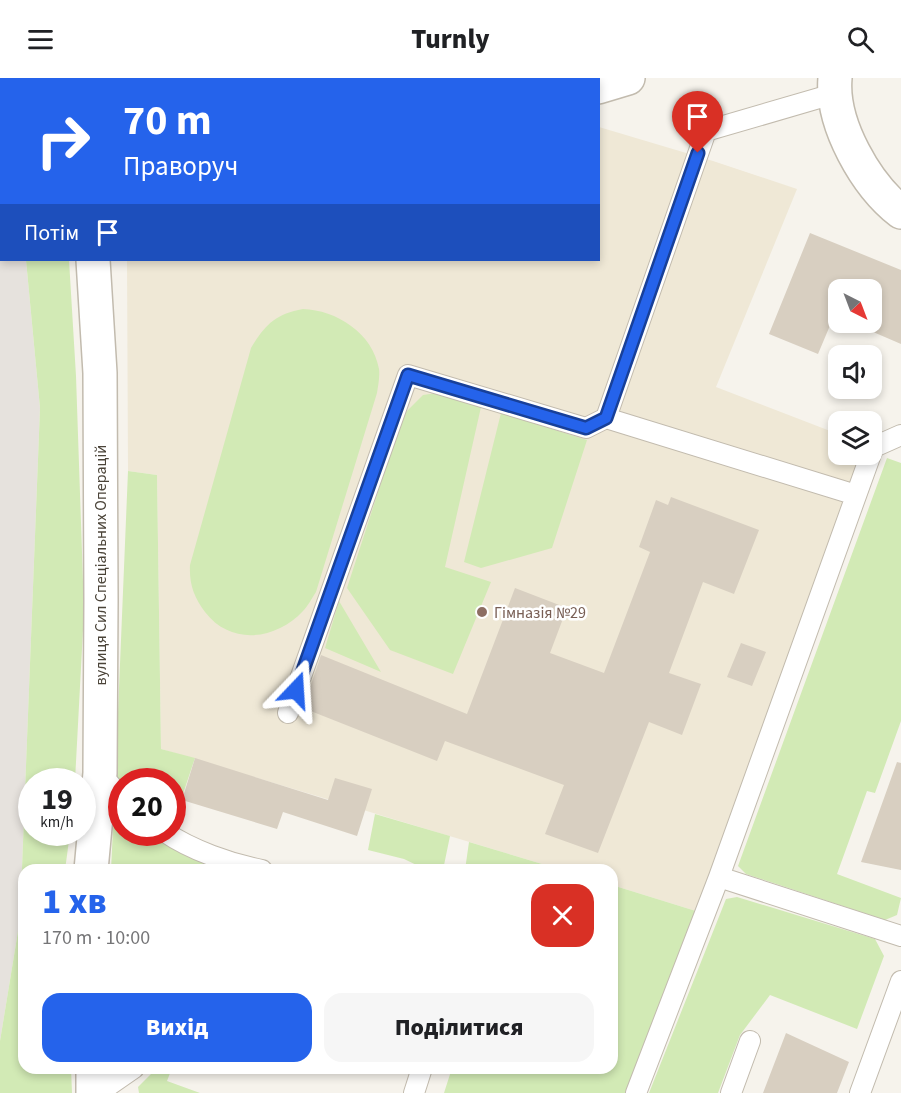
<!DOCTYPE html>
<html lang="uk">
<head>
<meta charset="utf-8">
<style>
  body { margin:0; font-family:"Source Sans 3",sans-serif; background:#f6f6f6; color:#202124; height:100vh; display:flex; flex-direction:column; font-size:22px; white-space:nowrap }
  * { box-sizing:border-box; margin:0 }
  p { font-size:20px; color:#757577 }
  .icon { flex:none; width:33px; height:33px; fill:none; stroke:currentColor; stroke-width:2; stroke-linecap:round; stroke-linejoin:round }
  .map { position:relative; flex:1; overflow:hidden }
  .drawer { position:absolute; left:18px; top:786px; width:600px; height:210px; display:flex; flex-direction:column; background:#fff; border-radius:18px; box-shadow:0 3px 9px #0003 }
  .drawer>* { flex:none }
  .hud { position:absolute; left:0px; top:0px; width:600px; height:183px; box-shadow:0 3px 9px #0003; background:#2563eb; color:#fff; overflow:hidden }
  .needle { width:39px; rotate:138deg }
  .fabs { position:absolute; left:828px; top:201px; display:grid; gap:12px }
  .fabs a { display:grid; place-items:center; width:54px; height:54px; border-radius:12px; background:#fff; box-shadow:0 3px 9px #0003; font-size:30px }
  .speed { position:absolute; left:18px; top:690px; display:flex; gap:12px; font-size:30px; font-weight:700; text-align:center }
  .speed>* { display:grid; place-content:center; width:78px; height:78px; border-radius:50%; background:#fff; box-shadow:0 3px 9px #0003; line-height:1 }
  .speed small { font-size:15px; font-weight:400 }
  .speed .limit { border:9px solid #d22; background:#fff; color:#111 }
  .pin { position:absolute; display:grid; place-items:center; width:51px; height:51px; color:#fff; margin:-62px -26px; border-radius:50% 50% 50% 0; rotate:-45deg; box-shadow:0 0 6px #0007 }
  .pin .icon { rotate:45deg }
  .me { position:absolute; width:66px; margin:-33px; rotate:20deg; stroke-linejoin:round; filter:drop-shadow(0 0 4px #0008) }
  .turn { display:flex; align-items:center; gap:21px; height:126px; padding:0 24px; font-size:27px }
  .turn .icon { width:78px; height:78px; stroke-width:2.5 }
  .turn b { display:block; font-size:42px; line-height:51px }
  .then { display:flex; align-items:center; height:57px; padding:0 24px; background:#0003; gap:12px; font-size:22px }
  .round { display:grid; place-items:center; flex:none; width:63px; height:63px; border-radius:18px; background:#f6f6f6 }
  .summary { display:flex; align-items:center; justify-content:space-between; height:102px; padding:0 24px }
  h1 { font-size:36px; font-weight:800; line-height:45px; color:#2563eb }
  .action { display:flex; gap:12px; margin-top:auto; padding:12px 24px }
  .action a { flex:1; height:69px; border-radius:18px; background:#2563eb; color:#fff; font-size:24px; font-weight:800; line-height:69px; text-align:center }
  .action a+a { background:#f6f6f6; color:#202124 }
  header { display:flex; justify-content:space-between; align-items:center; height:78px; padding:0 24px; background:#fff; font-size:27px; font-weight:800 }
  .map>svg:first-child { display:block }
  .industrial { fill:#e6e2dd }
  .education { fill:#efe8d6 }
  .green { fill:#d2eab5 }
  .building { fill:#d8cfc1 }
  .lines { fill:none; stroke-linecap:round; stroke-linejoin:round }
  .lane-casing { stroke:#c2bbae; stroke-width:22 }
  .street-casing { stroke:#c2bbae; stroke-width:36 }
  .lane { stroke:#fff; stroke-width:20 }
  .street { stroke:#fff; stroke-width:33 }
  .route-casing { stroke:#184099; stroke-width:15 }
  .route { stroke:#2563eb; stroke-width:10 }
  .education-dot { fill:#8d6e63; stroke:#fff; stroke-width:2 }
  .labels { text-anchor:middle; stroke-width:5; stroke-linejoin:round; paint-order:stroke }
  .street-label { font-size:16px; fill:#4b4439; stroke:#fff }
  .education-label { font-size:16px; fill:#785e54; stroke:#fff; text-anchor:start }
</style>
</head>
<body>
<header><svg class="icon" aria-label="menu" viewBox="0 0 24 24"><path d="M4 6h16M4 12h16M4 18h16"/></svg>Turnly<svg class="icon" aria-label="search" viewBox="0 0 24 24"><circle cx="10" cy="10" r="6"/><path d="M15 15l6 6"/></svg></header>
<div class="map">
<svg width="901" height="1015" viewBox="0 0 901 1015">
  <rect width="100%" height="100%" fill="#f6f3ec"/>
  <!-- industrial -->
  <path class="industrial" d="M 0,0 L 2,1 L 2,182 L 26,182 L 40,330 L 20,841 L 0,963 Z"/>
  <!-- education -->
  <path class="education" d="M 599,49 L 713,83 L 797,111 L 716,309 L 838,356 L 838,376 L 861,377 L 699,834 L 612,807 L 612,792 L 562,792 L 161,671 L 157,397 L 128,393 L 127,182 L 598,182 Z"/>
  <!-- green -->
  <path class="green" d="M 26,182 L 69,182 L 76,298 L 84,533 L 75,703 L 32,704 L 32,754 L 70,755 L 65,792 L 24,792 L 24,990 L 71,990 L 72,1015 L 0,1015 L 0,963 L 20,841 L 40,330 Z
    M 303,231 C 336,232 373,255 379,291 C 380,299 378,308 377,315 L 316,514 C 312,520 308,528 303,533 C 276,562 231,568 205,534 C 194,519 189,506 190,487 L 251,270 C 265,247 275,236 303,231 Z
    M 437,315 L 481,329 L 445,489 L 491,504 L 453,596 L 390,572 L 347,510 L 403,337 L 423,317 Z
    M 501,335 L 587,362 L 552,470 L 481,490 L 464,484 Z
    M 887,380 L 901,385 L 901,643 L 875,715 L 867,713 L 837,796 L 901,820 L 897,837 L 885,842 L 746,796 L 738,788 Z
    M 128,393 L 157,397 L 161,671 L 195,680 L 181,722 L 173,734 L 172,704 L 122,704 L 121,713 L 115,707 Z
    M 339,523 L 381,594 L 325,570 Z
    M 114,729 L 121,734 L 122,754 L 148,755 L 158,761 L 213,785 L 233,792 L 111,792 Z
    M 375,736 L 450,758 L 443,792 L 427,792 L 404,781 L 368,772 Z
    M 469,764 L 562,792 L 465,792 Z
    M 612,807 L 699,834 L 626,1015 L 444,1015 L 452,990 L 612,990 Z
    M 737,819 L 875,861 L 884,878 L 857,951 L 770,917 L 740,957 L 718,1015 L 649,1015 L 726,821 Z
    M 157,990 L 172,990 L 167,1003 L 200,1015 L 139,1015 L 138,1009 Z"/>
  <!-- building -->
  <path class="building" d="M 810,155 L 901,192 L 901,266 L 850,244 L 872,244 L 872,212 L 838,212 L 838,240 L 834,238 L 818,276 L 769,256 Z
    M 671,419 L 759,452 L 734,516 L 703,504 L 669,595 L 701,606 L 682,657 L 649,644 L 598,775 L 545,756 L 564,707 L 445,663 L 437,683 L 303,630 L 321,577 L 467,636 L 515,510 L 567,530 L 550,575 L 604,595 L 650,474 L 639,469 L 656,422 L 668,427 Z
    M 741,565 L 766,574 L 752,608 L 727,599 Z
    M 195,680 L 328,722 L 335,700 L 372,711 L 357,758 L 283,734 L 277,751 L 182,722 Z
    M 897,684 L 901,685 L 901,792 L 861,784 Z
    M 786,955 L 849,984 L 837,1015 L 763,1015 Z"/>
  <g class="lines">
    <defs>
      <path id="lane" d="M 278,0 L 279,2
        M 606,340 L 706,53 L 833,16
        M 872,374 L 874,369 L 901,357
        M 288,635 L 408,297 L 586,350 L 606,340 L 856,417
        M 100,695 L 122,720
        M 165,754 C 191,772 231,786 262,792
        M 719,799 L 901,858
        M 98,1015 L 134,990
        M 414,1015 L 422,990
        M 636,1015 L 719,799 L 871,376
        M 731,1015 L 750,963
        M 860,1015 L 901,903"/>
      <path id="street" d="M 69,0 L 69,2
        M 835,0 C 831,46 866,107 901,134
        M 598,9 L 628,0
        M 91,792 L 100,695 L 101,523 L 100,295 L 93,182
        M 93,990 L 93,1015"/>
    </defs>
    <!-- lane casing -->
    <use href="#lane" class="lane-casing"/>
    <!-- street casing -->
    <use href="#street" class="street-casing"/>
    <!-- lane -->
    <use href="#lane" class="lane"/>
    <!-- street -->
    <use href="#street" class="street"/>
  </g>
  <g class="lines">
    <defs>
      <path id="route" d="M 296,612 L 408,297 L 586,350 L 606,340 L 698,75"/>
    </defs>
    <!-- route casing -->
    <use href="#route" class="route-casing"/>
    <!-- route -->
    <use href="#route" class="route"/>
  </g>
  <!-- markers -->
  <circle class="education-dot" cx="482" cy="534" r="6"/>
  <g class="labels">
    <!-- street labels -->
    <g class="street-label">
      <text transform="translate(100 487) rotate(-90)" y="6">вулиця Сил Спеціальних Операцій</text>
    </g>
    <!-- education labels -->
    <g class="education-label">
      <text x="494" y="540">Гімназія №29</text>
    </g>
  </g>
</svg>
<div class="fabs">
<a><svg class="needle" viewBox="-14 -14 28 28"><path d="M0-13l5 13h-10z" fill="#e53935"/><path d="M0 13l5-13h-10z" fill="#757577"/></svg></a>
<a><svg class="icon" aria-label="sound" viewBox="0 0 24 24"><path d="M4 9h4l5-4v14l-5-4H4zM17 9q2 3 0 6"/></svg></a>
<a><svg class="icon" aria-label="layers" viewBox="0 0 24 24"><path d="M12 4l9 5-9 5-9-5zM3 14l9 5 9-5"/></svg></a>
</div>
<div class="speed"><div>19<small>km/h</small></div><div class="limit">20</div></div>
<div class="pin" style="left:698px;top:75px;background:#d93025"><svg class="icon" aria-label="arrive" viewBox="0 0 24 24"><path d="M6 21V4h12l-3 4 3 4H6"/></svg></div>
<svg class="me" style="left:296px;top:612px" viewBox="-20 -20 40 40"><path d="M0-17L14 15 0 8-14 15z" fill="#2563eb" stroke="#fff" stroke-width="4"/></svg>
<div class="hud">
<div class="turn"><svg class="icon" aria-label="right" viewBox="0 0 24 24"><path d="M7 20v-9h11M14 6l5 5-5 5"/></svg><div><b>70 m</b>Праворуч</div></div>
<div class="then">Потім<svg class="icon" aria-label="arrive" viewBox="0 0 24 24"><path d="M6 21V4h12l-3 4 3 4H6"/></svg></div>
</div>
<section class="drawer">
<div class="summary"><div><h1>1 хв</h1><p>170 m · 10:00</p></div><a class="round" style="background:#d93025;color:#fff"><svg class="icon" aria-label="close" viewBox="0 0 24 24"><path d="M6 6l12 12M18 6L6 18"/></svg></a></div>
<div class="action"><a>Вихід</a><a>Поділитися</a></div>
</section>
</div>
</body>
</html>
